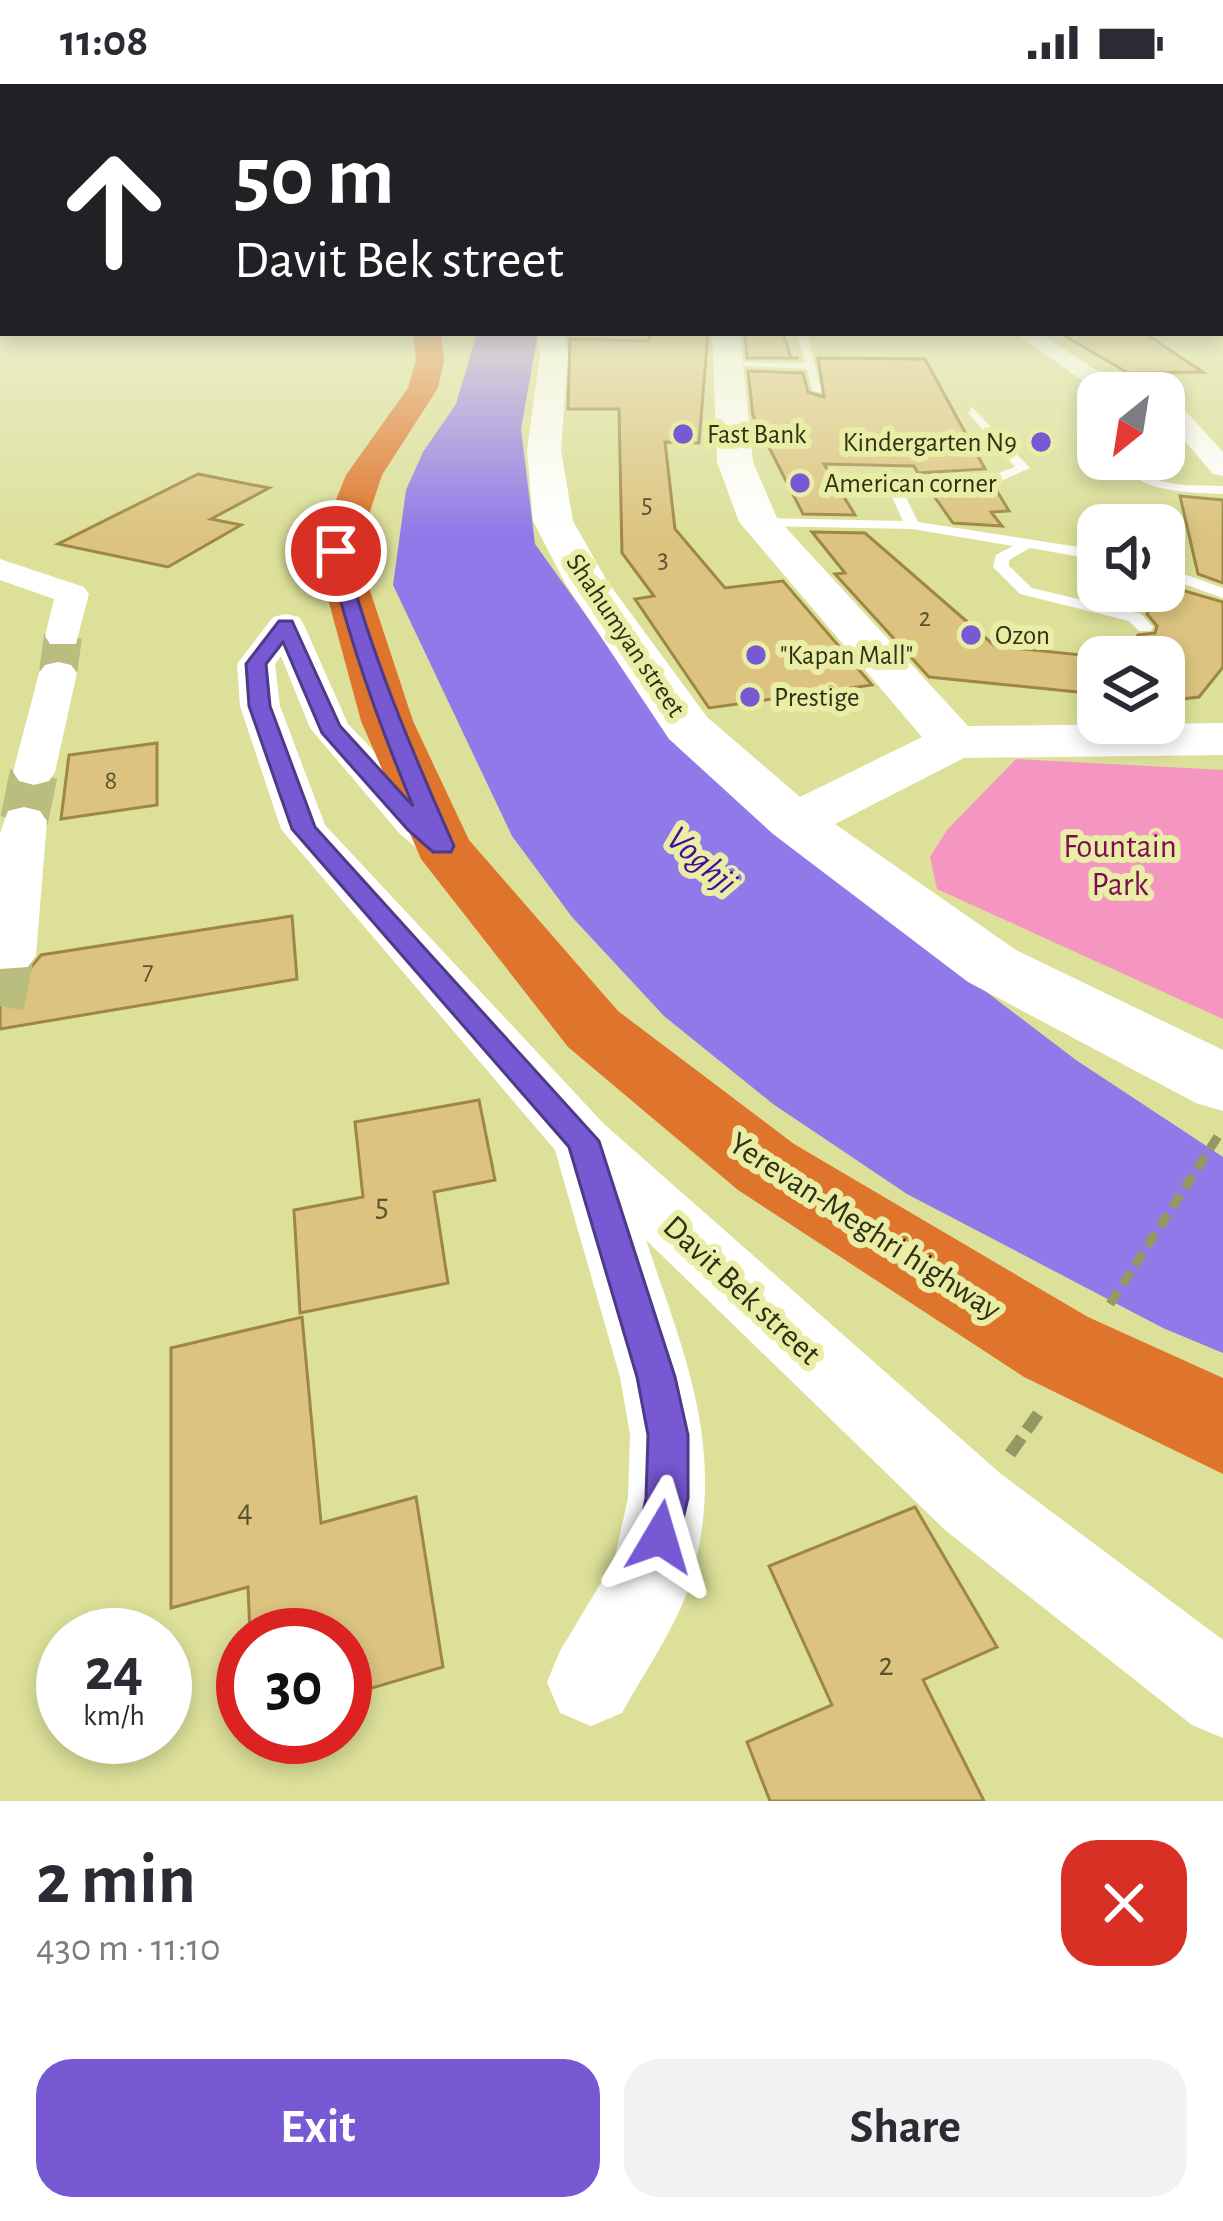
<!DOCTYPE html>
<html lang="en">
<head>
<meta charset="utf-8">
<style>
  body { margin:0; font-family:"Alegreya Sans",sans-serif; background:#f2f2f3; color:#2b2b33; height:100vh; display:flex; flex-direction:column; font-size:45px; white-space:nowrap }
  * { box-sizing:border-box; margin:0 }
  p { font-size:39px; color:#7c7c81 }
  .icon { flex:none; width:66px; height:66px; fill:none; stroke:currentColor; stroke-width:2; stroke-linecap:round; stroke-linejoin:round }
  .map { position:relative; height:1717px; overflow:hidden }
  .details { display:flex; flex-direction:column; background:#fff; flex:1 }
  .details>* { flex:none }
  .top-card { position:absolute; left:0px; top:0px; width:1224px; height:252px; box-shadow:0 6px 18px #0003; background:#202124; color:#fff; overflow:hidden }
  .needle { width:78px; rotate:210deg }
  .tools { position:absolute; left:1077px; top:288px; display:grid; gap:24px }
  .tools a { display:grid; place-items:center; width:108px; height:108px; border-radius:24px; background:#fff; box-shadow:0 6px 18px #0003; font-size:60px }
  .speed { position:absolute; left:36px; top:1524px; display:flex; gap:24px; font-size:60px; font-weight:700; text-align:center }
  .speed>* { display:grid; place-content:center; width:156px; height:156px; border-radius:50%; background:#fff; box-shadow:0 6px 18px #0003; line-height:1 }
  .speed small { font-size:30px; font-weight:400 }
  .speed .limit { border:18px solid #d22; background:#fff; color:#111 }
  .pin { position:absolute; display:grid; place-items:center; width:102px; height:102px; color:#fff; margin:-51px; border:6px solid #fff; border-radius:50%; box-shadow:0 3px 12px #0007 }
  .me { position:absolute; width:132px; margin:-66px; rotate:7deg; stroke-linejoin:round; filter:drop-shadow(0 0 9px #0008) }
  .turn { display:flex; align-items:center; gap:42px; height:252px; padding:0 36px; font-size:54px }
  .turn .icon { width:156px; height:156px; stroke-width:2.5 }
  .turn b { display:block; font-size:84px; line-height:102px }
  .round { display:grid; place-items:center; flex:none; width:126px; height:126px; border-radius:36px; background:#f2f2f3 }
  .summary { display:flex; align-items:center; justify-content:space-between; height:204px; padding:0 36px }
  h1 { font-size:72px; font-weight:700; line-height:90px }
  .primary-button { display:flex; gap:24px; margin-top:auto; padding:24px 36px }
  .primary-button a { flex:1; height:138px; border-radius:36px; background:#7759d3; color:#fff; font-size:48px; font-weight:700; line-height:138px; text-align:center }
  .primary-button a+a { background:#f2f2f3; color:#2b2b33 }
  .status { display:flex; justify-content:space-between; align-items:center; height:84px; padding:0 60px; background:#fff; direction:ltr }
  .status svg { height:33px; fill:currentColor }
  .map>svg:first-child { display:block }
  .green { fill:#f495c2 }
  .water { fill:#9079e9 }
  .building { fill:#dcc480; stroke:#9e8744; stroke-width:3 }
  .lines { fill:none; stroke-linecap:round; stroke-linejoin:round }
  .street-tunnel-far1 { stroke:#b9bd7e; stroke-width:38; stroke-dasharray:38 18; stroke-linecap:butt }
  .street-tunnel { stroke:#b9bd7e; stroke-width:48; stroke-dasharray:48 24; stroke-linecap:butt }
  .path-far1 { stroke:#959862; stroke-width:9; stroke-dasharray:15 8; stroke-linecap:butt }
  .path { stroke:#959862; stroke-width:12; stroke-dasharray:20 9; stroke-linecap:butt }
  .lane { fill:#fff; fill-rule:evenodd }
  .street { fill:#fff; fill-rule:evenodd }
  .secondary { fill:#fff; fill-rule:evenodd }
  .highway { fill:#df752d; fill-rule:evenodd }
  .route { fill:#7759d3; stroke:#4d3a89; stroke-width:3 }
  .poi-dot { fill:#7759d3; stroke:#e9eda6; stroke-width:4.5 }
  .labels { text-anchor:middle; stroke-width:12; stroke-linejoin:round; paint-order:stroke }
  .far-poi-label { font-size:27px; fill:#2f3014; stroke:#e9eda6; text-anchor:start }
  .number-label { font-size:27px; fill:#5a552f }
  .far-street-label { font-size:27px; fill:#2f3014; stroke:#e9eda6 }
  .park-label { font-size:33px; fill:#7c0d50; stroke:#e9eda6 }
  .near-number-label { font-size:33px; fill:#5a552f }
  .street-label { font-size:33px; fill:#2f3014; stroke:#e9eda6 }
  .water-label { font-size:36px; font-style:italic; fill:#450e97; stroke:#e9eda6 }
</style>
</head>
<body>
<div class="status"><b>11:08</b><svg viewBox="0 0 49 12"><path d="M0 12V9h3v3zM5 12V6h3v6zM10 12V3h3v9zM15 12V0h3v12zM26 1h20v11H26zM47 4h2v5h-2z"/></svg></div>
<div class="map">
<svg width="1223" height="1717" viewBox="0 0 1223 1717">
  <rect width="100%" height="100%" fill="#dce099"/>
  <!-- green -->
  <path class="green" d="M 1016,675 L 1223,686 L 1223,935 L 937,805 L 930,773 L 947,746 Z"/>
  <!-- water -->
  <path class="water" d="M 477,249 L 538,249 L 521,345 L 535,460 L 661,636 L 805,770 L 1076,976 L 1223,1073 L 1223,1269 L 1163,1244 L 907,1110 L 773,1020 L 664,932 L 572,833 L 512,752 L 393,501 L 406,406 L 423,368 L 456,320 Z"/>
  <!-- building -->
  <path class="building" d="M 650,249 L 708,249 L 699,359 L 665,358 L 675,445 L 725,504 L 783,497 L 872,601 L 709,624 L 635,515 L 654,512 L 622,469 L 619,325 L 568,325 L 570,255 L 648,257 Z
    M 745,249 L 783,249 L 791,274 L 799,274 L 747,274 Z
    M 1060,249 L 1144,249 L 1203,288 L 1128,289 Z
    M 818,274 L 925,275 L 985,385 L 918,389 L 914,382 L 824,380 L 855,431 L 803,430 L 753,332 L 748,287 L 803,289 L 808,308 L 824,313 Z
    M 198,390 L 269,404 L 211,435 L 241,441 L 168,483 L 58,460 Z
    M 994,402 L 1009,427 L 991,428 L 1002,442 L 953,439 L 929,405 Z
    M 1180,412 L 1223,416 L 1223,499 L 1198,490 Z
    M 812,448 L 865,449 L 995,562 L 1101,573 L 1098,610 L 929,593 L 835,490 L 845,489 Z
    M 1164,501 L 1223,518 L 1223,583 L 1199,613 L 1164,617 L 1164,573 L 1128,573 L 1138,551 L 1155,549 L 1157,542 L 1147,530 Z
    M 157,659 L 157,721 L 61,735 L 69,671 Z
    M 292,832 L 297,895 L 0,945 L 0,889 L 28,887 L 41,871 Z
    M 479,1016 L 495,1096 L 434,1108 L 448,1199 L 300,1229 L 294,1126 L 363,1113 L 355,1038 Z
    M 302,1233 L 321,1439 L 416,1413 L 443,1583 L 345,1612 L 345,1551 L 250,1551 L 248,1503 L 171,1524 L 171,1264 Z
    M 915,1423 L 997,1563 L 923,1596 L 984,1717 L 770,1717 L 747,1658 L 832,1621 L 769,1482 Z"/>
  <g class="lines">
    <!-- street-tunnel-far1 -->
    <path class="street-tunnel-far1" d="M 58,589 L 63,552"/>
    <!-- street-tunnel -->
    <path class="street-tunnel" d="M 24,737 L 34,688
      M 0,922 L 10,871"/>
    <!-- path-far1 -->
    <path class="path-far1" d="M 1110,1220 L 1222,1046"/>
    <!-- path -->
    <path class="path" d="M 1010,1370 L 1043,1323"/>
    <!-- lane -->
    <path class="lane" d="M 797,249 L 807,249 L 822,309 L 812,307 L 807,285 L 724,281 L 729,278 L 805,279 Z
      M 972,323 L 1030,384 L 1001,397 L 907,401 L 902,405 L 918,438 L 1098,466 L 1098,476 L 1030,464 L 1009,476 L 1009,482 L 1032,504 L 1141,530 L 1153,543 L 1151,547 L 1139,547 L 1129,537 L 1020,510 L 993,483 L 996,471 L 1013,462 L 912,445 L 759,442 L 752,438 L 759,434 L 903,437 L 888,404 L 899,394 L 999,389 L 1015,383 L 968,329 Z
      M 1080,329 L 1088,329 L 1098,341 L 1098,353 L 1080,335 Z
      M 1113,375 C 1131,375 1138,389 1155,395 C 1176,403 1201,401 1223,402 L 1223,410 C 1181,408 1142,409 1113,375 Z
      M 1164,483 L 1223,504 L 1223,514 L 1164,493 Z"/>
    <!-- street -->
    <path class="street" d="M 0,209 L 3,209 L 0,220 Z
      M 1015,249 L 1039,249 L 1113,297 L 1142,309 L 1097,307 Z
      M 1164,311 L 1173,313 L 1223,368 L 1223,392 L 1213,390 L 1164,333 Z
      M 0,475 L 84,503 L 89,510 L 76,560 L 50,560 L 45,552 L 54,515 L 0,496 Z
      M 286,530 L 299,533 L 304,541 L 348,640 L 465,762 L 458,772 L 442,776 L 426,772 L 400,750 L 310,644 L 281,572 L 275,580 L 280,622 L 325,741 L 604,1040 L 1001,1390 L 1223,1556 L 1223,1654 L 1192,1641 L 945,1446 L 646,1156 C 685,1273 726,1363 693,1489 C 681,1537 646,1585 622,1629 L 591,1642 L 560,1629 L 547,1598 L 560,1567 L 614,1477 L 628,1414 L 630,1351 L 620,1293 L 555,1066 L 281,745 L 240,622 L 237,580 L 273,533 Z
      M 58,578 L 71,581 L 77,589 L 55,688 L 49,697 L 34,701 L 19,697 L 13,688 L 39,589 L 45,581 Z
      M 24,723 L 40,727 L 47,737 L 36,871 L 28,883 L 0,885 L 0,749 L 8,727 Z"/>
    <!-- secondary -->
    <path class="secondary" d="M 536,249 L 564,249 L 568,270 L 561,366 L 573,437 L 607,497 L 707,633 L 800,713 L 922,653 L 739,438 L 717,378 L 712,249 L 740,249 L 753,378 L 777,434 L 968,642 L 1223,639 L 1223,671 L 964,674 L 835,740 L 1016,866 L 1223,966 L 1223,1027 L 1196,1019 L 968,898 L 773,750 L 669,655 L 565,499 L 533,437 L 527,366 L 540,270 Z"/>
    <!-- highway -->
    <path class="highway" d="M 413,249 L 441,249 L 444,276 L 438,304 L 382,391 L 357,467 L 413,637 L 469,756 L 618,927 L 794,1060 L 1088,1233 L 1223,1294 L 1223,1390 L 1024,1293 L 738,1106 L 568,963 L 421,775 L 361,637 L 315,467 L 346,391 L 408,304 L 416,276 Z"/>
  </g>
  <!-- sky -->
  <linearGradient id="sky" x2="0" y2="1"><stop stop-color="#859ce8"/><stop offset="0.46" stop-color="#eff1d1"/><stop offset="1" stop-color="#eff1d1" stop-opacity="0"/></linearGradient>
  <rect width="1223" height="450" fill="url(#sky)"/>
  <!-- route -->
  <path class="route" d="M 336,462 L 344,467 C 371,570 411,665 454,762 L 451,768 L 433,768 L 408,746 L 322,649 L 283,558 L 266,580 L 270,622 L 315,743 L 599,1057 L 675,1293 L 688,1351 L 688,1414 L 675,1468 L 660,1474 L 645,1468 L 638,1453 L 646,1414 L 648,1351 L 637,1293 L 569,1063 L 292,745 L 249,622 L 246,580 L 279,537 L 292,537 L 340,642 L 413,722 C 378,638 348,555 328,467 Z"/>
  <!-- markers -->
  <g class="poi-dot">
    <circle cx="683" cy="350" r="12"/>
    <circle cx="1041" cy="358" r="12"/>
    <circle cx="800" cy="399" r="12"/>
    <circle cx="971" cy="551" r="12"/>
    <circle cx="756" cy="571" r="12"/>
    <circle cx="750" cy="613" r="12"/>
  </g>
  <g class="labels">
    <!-- far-poi labels -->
    <g class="far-poi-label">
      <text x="707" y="359">Fast Bank</text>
      <text x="1017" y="367" text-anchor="end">Kindergarten N9</text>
      <text x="824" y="408">American corner</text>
      <text x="995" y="560">Ozon</text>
      <text x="780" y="580">"Kapan Mall"</text>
      <text x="774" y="622">Prestige</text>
    </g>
    <!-- number labels -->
    <g class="number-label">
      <text x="647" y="428">5</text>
      <text x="663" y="483">3</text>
      <text x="925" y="542">2</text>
      <text x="111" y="705">8</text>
      <text x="148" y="895">7</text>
    </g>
    <!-- far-street labels -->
    <g class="far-street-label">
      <text transform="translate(626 551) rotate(56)" y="9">Shahumyan street</text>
    </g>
    <!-- park labels -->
    <g class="park-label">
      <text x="1120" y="773">Fountain<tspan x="1120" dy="38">Park</tspan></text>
    </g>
    <!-- near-number labels -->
    <g class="near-number-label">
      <text x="382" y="1132">5</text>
      <text x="245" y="1438">4</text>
      <text x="886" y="1591">2</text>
    </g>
    <!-- street labels -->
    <g class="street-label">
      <text transform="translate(866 1141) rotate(33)" y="12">Yerevan-Meghri highway</text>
      <text transform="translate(743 1205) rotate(43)" y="12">Davit Bek street</text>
    </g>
    <!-- water labels -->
    <g class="water-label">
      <text transform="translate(703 775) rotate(42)" y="13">Voghji</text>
    </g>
  </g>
</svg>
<div class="tools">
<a><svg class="needle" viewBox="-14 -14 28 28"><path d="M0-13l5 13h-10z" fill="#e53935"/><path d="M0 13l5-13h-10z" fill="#7c7c81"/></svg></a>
<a><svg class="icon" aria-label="sound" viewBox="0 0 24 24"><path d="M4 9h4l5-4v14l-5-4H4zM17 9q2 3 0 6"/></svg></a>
<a><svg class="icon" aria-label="layers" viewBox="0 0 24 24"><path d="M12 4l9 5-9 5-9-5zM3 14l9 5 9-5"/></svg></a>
</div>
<div class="speed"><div>24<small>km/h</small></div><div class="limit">30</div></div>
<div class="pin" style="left:336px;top:467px;background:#d93025"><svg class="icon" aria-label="arrive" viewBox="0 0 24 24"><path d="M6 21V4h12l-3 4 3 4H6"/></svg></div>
<svg class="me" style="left:660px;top:1453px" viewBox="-20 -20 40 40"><path d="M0-17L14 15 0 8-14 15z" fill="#7759d3" stroke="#fff" stroke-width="4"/></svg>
<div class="top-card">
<div class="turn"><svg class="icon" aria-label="ahead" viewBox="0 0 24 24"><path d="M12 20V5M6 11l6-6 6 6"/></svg><div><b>50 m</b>Davit Bek street</div></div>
</div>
</div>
<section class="details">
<div class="summary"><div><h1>2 min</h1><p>430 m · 11:10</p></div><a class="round" style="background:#d93025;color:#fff"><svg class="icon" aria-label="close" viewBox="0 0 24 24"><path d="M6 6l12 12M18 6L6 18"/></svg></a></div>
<div class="primary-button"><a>Exit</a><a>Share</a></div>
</section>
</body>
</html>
